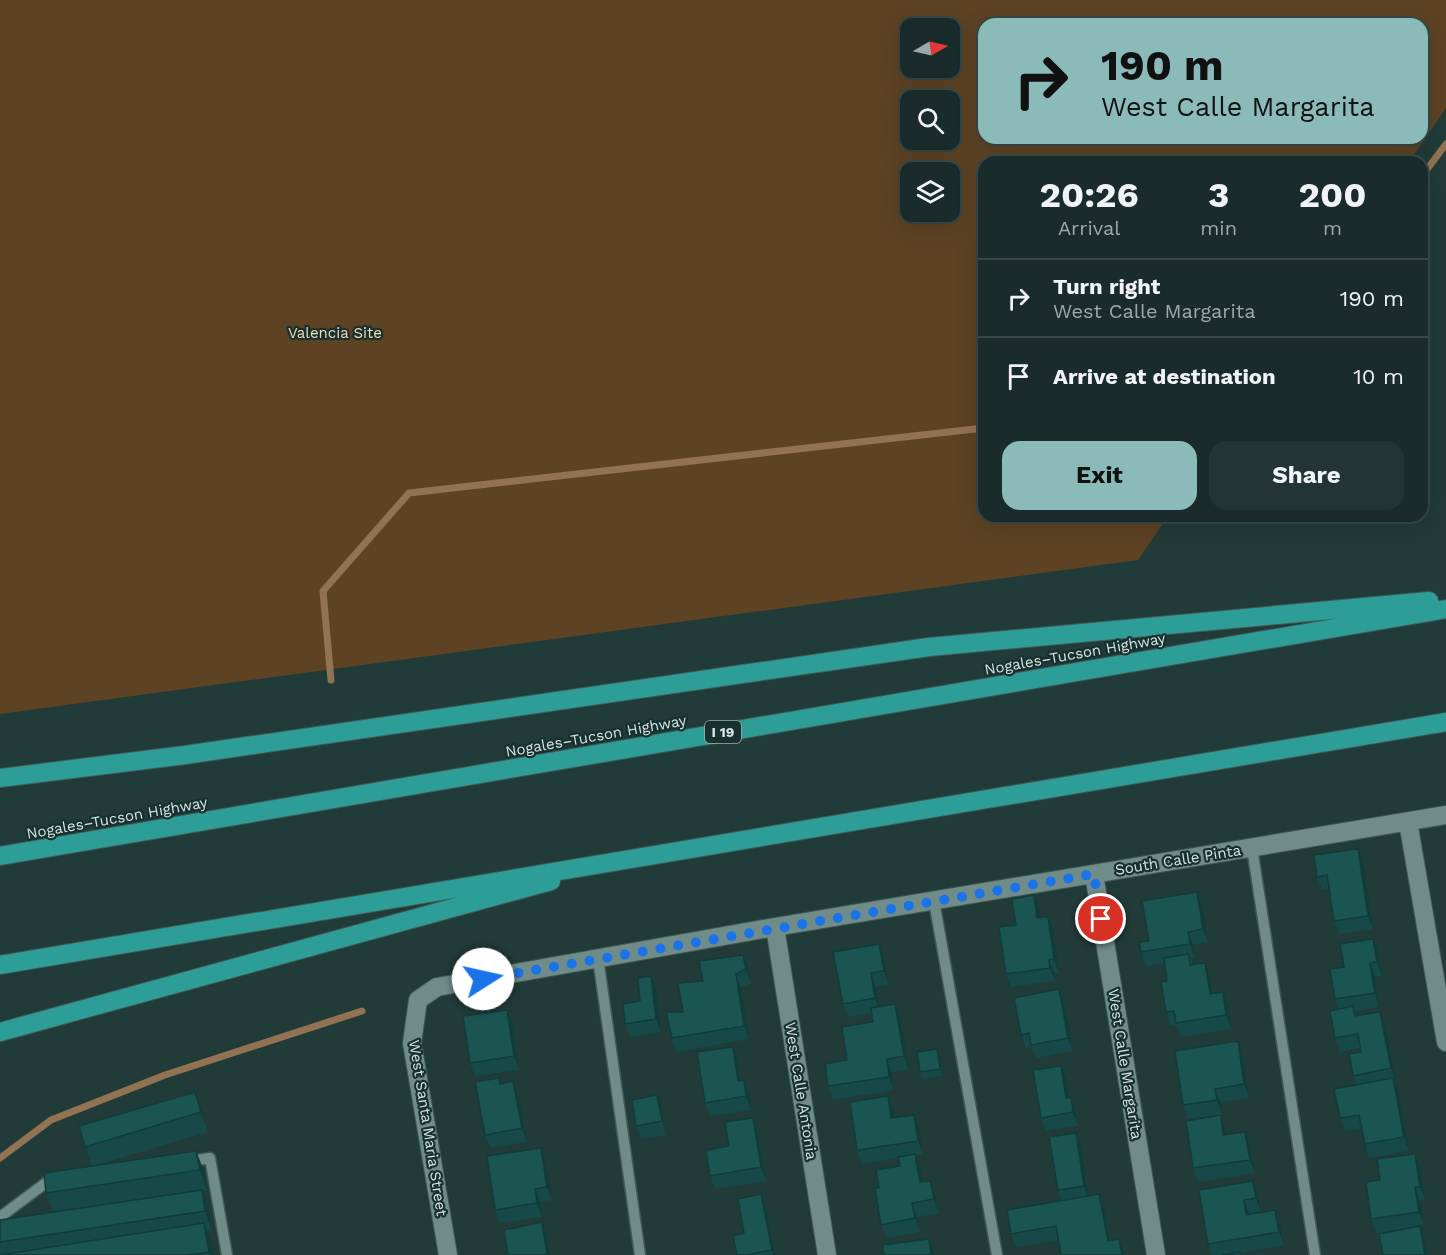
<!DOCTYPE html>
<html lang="en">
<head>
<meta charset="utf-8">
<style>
  body { margin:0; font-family:"Work Sans",sans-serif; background:#223433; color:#f1f3f6; height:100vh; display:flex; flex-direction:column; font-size:22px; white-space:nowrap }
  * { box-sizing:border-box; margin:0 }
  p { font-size:20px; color:#9fa7a9 }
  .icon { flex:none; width:33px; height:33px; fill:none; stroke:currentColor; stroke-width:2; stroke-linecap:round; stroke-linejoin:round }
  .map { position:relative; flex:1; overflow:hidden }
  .side { position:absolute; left:978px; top:156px; width:450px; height:366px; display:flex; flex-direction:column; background:#192c2b; border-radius:18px; box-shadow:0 6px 24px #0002,0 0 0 2px #374847 }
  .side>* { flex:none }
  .banner { position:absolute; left:978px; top:18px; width:450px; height:126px; border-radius:18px; box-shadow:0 6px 24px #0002,0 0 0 2px #374847; background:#8bbbb9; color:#111; overflow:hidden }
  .needle { width:39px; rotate:81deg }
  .fabs { position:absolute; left:900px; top:18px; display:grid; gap:12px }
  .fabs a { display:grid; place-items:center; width:60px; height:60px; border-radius:12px; background:#192c2b; box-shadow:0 6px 24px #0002,0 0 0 2px #374847; font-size:30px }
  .pin { position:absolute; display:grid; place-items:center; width:51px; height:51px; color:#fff; margin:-26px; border:3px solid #fff; border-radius:50%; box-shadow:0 2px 6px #0007 }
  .me { position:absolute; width:66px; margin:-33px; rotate:80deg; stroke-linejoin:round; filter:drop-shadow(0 0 4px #0008) }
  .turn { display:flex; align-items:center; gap:21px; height:126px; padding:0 24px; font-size:27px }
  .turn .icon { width:78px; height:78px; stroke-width:2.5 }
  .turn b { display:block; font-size:42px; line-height:51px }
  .eta { display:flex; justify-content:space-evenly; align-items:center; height:102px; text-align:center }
  .eta b { font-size:36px; font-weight:700; line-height:42px }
  .primary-button { display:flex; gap:12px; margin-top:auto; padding:12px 24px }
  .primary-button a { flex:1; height:69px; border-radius:18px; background:#8bbbb9; color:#111; font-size:24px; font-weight:700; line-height:69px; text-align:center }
  .primary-button a+a { background:#223433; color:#f1f3f6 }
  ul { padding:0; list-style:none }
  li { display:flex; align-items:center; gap:18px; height:78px; padding:0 24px; border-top:2px solid #374847 }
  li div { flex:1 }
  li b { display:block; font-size:22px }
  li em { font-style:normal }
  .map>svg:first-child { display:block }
  .green { fill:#5d4224; fill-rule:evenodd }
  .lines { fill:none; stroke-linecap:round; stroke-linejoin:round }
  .stream { stroke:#917252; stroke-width:7 }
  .lane-casing { stroke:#425857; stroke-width:13 }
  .street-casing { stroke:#425857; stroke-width:20 }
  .highway-casing { stroke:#425857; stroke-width:20 }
  .lane { stroke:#708c89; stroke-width:10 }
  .street { stroke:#708c89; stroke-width:18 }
  .highway { stroke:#2d9e97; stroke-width:18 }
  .wall { fill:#164947 }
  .shaded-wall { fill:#123c39 }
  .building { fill:#1a5552; stroke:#123c39; stroke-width:1.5 }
  .route { stroke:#1a73e8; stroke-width:10; stroke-dasharray:0 18 }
  .labels { text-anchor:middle; stroke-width:4.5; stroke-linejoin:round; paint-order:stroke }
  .shield { fill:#17312f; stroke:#9daead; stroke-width:1.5 }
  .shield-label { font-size:14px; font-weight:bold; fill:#d6e4e3 }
  .park-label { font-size:15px; fill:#f9dabb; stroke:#17312f }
  .street-label { font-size:15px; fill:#d6e4e3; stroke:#17312f }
</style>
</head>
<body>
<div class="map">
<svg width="1446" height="1255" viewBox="0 0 1446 1255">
  <rect width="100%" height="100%" fill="#213b39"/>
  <!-- green -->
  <path class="green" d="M 0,0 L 1446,0 L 1446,108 L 1409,162 L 984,162 L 984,516 L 1168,516 L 1138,560 L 0,714 ZM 984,24 L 1422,24 L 1422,138 L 984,138 ZM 910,28 L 950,28 L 950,68 L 910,68 ZM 910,100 L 950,100 L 950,140 L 910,140 ZM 910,172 L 950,172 L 950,212 L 910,212 Z"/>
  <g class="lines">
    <!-- stream -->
    <path class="stream" d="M 1422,176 L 1446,144
      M 331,680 L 323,591 L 409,493 L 984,428
      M 0,1158 L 51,1120 L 165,1075 L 362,1011"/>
    <defs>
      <path id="lane" d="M 1252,848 L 1315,1255
        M 934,901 L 997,1255
        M 598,958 L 640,1255
        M 185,1162 L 210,1158 L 227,1255
        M 0,1217 L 47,1182 L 57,1181"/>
      <path id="street" d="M 1408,822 L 1446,1042
        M 1094,874 L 1156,1255
        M 775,927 L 827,1255
        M 448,1255 L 412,1043 L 418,1000 L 437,987 L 775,927 L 1446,815"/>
      <path id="highway" d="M 0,778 L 185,755 L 929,647 L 1429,601
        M 0,856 L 1446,609
        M 0,965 L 1446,722
        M 0,1032 L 551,881"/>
    </defs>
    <!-- lane casing -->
    <use href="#lane" class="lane-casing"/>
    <!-- street casing -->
    <use href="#street" class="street-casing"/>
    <!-- highway casing -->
    <use href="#highway" class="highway-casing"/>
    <!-- lane -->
    <use href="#lane" class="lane"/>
    <!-- street -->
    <use href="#street" class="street"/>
    <!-- highway -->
    <use href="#highway" class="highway"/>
  </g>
  <!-- wall -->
  <path class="wall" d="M 1358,849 L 1363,862 L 1373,929 L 1339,934 L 1334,921 L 1329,889 L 1322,890 L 1317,877 Z
    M 1197,892 L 1202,905 L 1208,942 L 1193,945 L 1195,957 L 1190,958 L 1193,965 L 1205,963 L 1210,977 L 1213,993 L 1223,992 L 1228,1005 L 1231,1029 L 1181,1037 L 1176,1025 L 1171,1026 L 1166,1012 L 1167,981 L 1164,963 L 1146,966 L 1141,952 L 1149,941 Z
    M 1039,909 L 1040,918 L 1048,917 L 1053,930 L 1059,973 L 1054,973 L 1055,981 L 1011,987 L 1006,974 L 1016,925 Z
    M 879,944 L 884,958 L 888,985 L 876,987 L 879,1006 L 895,1004 L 900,1017 L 909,1070 L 891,1072 L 894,1090 L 833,1100 L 828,1086 L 873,1022 L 872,1013 L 848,1017 L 843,1004 Z
    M 1378,952 L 1382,976 L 1375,977 L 1379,1007 L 1354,1011 L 1356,1016 L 1380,1012 L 1385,1025 L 1396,1082 L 1394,1082 L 1398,1091 L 1409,1151 L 1369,1158 L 1365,1144 L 1362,1128 L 1345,1131 L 1340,1118 L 1357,1085 L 1353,1076 L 1361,1052 L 1361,1048 L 1340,1052 L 1335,1038 L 1338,1009 L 1335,999 L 1344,967 Z
    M 748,968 L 751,983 L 741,988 L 749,1039 L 676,1052 L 672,1038 L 683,1012 L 703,981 Z
    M 656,989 L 661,1032 L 630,1037 L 625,1024 L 640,1001 Z
    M 1059,989 L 1064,1003 L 1073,1051 L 1036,1058 L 1032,1047 L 1026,1048 L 1021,1035 Z
    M 507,1010 L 512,1023 L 519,1070 L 475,1076 L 470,1063 Z
    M 733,1047 L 737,1060 L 741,1080 L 744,1080 L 749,1093 L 751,1110 L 710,1116 L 705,1103 Z
    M 937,1049 L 940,1056 L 942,1076 L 923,1079 L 920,1072 Z
    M 1242,1055 L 1249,1098 L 1220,1102 L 1222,1114 L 1188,1119 L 1183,1105 Z
    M 1066,1079 L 1069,1098 L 1075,1111 L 1078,1126 L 1046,1131 L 1041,1118 Z
    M 501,1084 L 518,1095 L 527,1142 L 490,1148 L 485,1135 Z
    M 195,1092 L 208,1132 L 97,1165 L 196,1151 L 204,1171 L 207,1190 L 202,1191 L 209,1209 L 212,1231 L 207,1232 L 214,1249 L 215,1255 L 0,1255 L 0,1220 L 53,1212 L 46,1193 L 92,1166 L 85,1147 Z
    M 888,1096 L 893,1109 L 894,1118 L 914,1115 L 919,1128 L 923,1154 L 915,1155 L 920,1167 L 922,1182 L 935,1194 L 939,1213 L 917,1217 L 920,1232 L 886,1238 L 881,1225 L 879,1188 L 900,1166 L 898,1158 L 862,1164 L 857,1150 Z
    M 662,1109 L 666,1135 L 641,1139 L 636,1126 Z
    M 753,1118 L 757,1132 L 766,1181 L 715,1189 L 710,1176 L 729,1146 Z
    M 1225,1129 L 1226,1135 L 1250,1146 L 1255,1173 L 1198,1182 L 1193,1168 Z
    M 1076,1133 L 1081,1146 L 1089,1196 L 1099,1194 L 1104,1208 L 1110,1241 L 1119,1239 L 1124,1255 L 1061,1255 L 1059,1240 L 1016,1247 L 1011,1234 L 1062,1201 L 1058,1190 Z
    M 541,1148 L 545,1161 L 552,1200 L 540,1202 L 542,1217 L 500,1223 L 495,1210 Z
    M 1420,1167 L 1425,1200 L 1420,1201 L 1424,1226 L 1420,1226 L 1425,1240 L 1383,1254 L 1418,1227 L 1376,1233 L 1371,1219 L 1380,1180 Z
    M 1253,1181 L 1258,1195 L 1261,1211 L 1249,1213 L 1249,1215 L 1275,1210 L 1280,1224 L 1284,1245 L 1240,1253 L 1241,1255 L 1212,1255 L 1208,1244 Z
    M 761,1194 L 766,1208 L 775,1255 L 737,1255 L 744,1233 Z"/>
  <!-- shaded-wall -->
  <path class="shaded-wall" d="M 1358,849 L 1363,862 L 1373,929 L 1368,916 Z
    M 1197,892 L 1202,905 L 1208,942 L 1203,929 Z
    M 1034,895 L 1039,909 L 1042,932 L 1037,918 Z
    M 1048,917 L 1053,930 L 1059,973 L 1054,959 Z
    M 1188,932 L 1193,945 L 1195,957 L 1190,944 Z
    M 1373,939 L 1378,952 L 1382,976 L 1377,962 Z
    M 879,944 L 884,958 L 888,985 L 884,971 Z
    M 743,955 L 748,968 L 751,983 L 746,969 Z
    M 1049,960 L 1054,973 L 1055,981 L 1050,968 Z
    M 1205,963 L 1210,977 L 1215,1007 L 1210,994 Z
    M 1370,963 L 1375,977 L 1379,1007 L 1375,993 Z
    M 871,973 L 876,987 L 880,1011 L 875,998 Z
    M 736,974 L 741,988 L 749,1039 L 744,1026 Z
    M 651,976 L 656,989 L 661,1032 L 656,1019 Z
    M 1059,989 L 1064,1003 L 1073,1051 L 1068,1038 Z
    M 1223,992 L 1228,1005 L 1231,1029 L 1226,1015 Z
    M 895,1004 L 900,1017 L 909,1070 L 904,1056 Z
    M 507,1010 L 512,1023 L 519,1070 L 514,1056 Z
    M 1380,1012 L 1385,1025 L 1396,1082 L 1391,1068 Z
    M 1238,1041 L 1242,1055 L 1249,1098 L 1244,1084 Z
    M 733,1047 L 737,1060 L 743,1094 L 738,1081 Z
    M 937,1049 L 940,1056 L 942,1076 L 940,1069 Z
    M 887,1059 L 891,1072 L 894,1090 L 889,1077 Z
    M 1061,1066 L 1066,1079 L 1071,1112 L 1066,1098 Z
    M 1393,1078 L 1398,1091 L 1409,1151 L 1404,1137 Z
    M 744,1080 L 749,1093 L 751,1110 L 746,1096 Z
    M 513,1081 L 518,1095 L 527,1142 L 522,1128 Z
    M 1215,1089 L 1220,1102 L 1222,1114 L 1217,1100 Z
    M 195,1092 L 202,1112 L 208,1132 L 201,1112 Z
    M 657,1095 L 662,1109 L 666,1135 L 662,1121 Z
    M 888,1096 L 893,1109 L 896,1132 L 891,1118 Z
    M 1071,1097 L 1075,1111 L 1078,1126 L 1073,1112 Z
    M 914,1115 L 919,1128 L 923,1154 L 918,1141 Z
    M 1221,1115 L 1225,1129 L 1228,1149 L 1223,1135 Z
    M 753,1118 L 757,1132 L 766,1181 L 761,1167 Z
    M 1245,1132 L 1250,1146 L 1255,1173 L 1250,1160 Z
    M 1076,1133 L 1081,1146 L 1089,1199 L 1084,1186 Z
    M 541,1148 L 545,1161 L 552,1200 L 547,1187 Z
    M 196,1151 L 204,1171 L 207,1190 L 200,1170 Z
    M 915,1154 L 920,1167 L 925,1196 L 920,1182 Z
    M 1415,1154 L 1420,1167 L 1425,1200 L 1420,1187 Z
    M 930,1181 L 935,1194 L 939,1213 L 934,1199 Z
    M 1253,1181 L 1258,1195 L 1261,1211 L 1256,1198 Z
    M 1415,1187 L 1420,1201 L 1424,1226 L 1419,1212 Z
    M 535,1189 L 540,1202 L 542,1217 L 537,1203 Z
    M 202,1190 L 209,1209 L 212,1231 L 205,1211 Z
    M 761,1194 L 766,1208 L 775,1255 L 773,1255 L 772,1250 Z
    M 1099,1194 L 1104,1208 L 1112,1255 L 1108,1241 Z
    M 1244,1200 L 1249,1213 L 1251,1228 L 1246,1215 Z
    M 912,1203 L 917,1217 L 920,1232 L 915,1218 Z
    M 1275,1210 L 1280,1224 L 1284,1245 L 1279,1232 Z
    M 542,1222 L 547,1236 L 550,1255 L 547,1255 Z
    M 204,1223 L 214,1249 L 215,1255 L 210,1255 L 209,1252 Z
    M 1420,1226 L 1425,1240 L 1428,1255 L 1425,1255 Z
    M 929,1239 L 933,1252 L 934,1255 L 931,1255 Z
    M 1119,1239 L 1124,1253 L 1124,1255 L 1122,1255 Z"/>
  <!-- building -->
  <path class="building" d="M 1358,849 L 1368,916 L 1334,921 L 1327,875 L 1317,877 L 1314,855 Z
    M 1197,892 L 1203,929 L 1188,932 L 1190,944 L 1141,952 L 1139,942 L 1149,941 L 1142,901 Z
    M 1034,895 L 1037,918 L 1048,917 L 1054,959 L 1049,960 L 1050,968 L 1006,974 L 999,927 L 1016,925 L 1012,899 Z
    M 1373,939 L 1377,962 L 1370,963 L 1375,993 L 1335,999 L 1330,969 L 1344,967 L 1340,944 Z
    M 879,944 L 884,971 L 871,973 L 875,998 L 843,1004 L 833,952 Z
    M 1189,954 L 1190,965 L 1205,963 L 1210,994 L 1223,992 L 1226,1015 L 1176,1023 L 1174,1011 L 1166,1012 L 1161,982 L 1167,981 L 1164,958 Z
    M 743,955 L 746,969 L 736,974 L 744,1026 L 672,1038 L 666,1012 L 683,1012 L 678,983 L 703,981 L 699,961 Z
    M 651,976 L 656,1019 L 625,1024 L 623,1004 L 640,1001 L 638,978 Z
    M 1059,989 L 1068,1038 L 1031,1045 L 1029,1033 L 1021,1035 L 1014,998 Z
    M 895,1004 L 904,1056 L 887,1059 L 889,1077 L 828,1086 L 825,1064 L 847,1060 L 842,1027 L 873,1022 L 871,1008 Z
    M 1353,1006 L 1355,1016 L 1380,1012 L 1391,1068 L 1353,1076 L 1349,1054 L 1361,1052 L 1358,1034 L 1335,1038 L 1330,1011 Z
    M 507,1010 L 514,1056 L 470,1063 L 463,1016 Z
    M 1238,1041 L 1244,1084 L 1215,1089 L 1217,1100 L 1183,1105 L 1175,1051 Z
    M 733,1047 L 738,1081 L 744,1080 L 746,1096 L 705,1103 L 697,1052 Z
    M 937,1049 L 940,1069 L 920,1072 L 917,1052 Z
    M 1061,1066 L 1066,1098 L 1071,1097 L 1073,1112 L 1041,1118 L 1033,1070 Z
    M 499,1078 L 500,1084 L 513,1081 L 522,1128 L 485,1135 L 475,1082 Z
    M 1393,1078 L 1404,1137 L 1365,1144 L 1359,1115 L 1340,1118 L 1334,1089 Z
    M 195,1092 L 201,1112 L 85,1147 L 79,1126 Z
    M 657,1095 L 662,1121 L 636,1126 L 632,1100 Z
    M 888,1096 L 891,1118 L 914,1115 L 918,1141 L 857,1150 L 850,1102 Z
    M 1221,1115 L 1223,1135 L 1245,1132 L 1250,1160 L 1193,1168 L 1186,1121 Z
    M 753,1118 L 761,1167 L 710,1176 L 706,1150 L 729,1146 L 725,1122 Z
    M 1076,1133 L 1084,1186 L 1058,1190 L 1049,1137 Z
    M 541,1148 L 547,1187 L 535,1189 L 537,1203 L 495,1210 L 487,1156 Z
    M 196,1151 L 200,1170 L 46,1193 L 44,1173 Z
    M 915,1154 L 920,1182 L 930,1181 L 934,1199 L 912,1203 L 915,1218 L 881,1225 L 875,1188 L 879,1188 L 876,1170 L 900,1166 L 898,1157 Z
    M 1415,1154 L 1420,1187 L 1415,1187 L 1419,1212 L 1371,1219 L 1366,1182 L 1380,1180 L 1377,1159 Z
    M 1253,1181 L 1256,1198 L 1244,1200 L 1246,1215 L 1275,1210 L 1279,1232 L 1208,1244 L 1199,1190 Z
    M 202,1190 L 205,1211 L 0,1242 L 0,1220 Z
    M 761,1194 L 772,1250 L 747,1255 L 737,1255 L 733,1236 L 744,1233 L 738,1199 Z
    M 1099,1194 L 1108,1241 L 1119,1239 L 1122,1255 L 1061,1255 L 1056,1226 L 1011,1234 L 1007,1210 Z
    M 542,1222 L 547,1255 L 508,1255 L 504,1230 Z
    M 204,1223 L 209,1252 L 188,1255 L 0,1255 Z
    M 1420,1226 L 1425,1255 L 1378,1255 L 1383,1254 L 1379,1234 Z
    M 929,1239 L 931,1255 L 884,1255 L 882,1245 Z
    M 1240,1252 L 1240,1255 L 1222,1255 Z"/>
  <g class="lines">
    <!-- route -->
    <path class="route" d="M 483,979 L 1094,874 L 1101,919"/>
  </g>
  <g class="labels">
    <!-- shield labels -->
    <rect class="shield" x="705" y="721" width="36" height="22" rx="4.5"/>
    <g class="shield-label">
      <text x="723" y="737">I 19</text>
    </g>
    <!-- park labels -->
    <g class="park-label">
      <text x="335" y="338">Valencia Site</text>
    </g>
    <!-- street labels -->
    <g class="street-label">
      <text transform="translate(1075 654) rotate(-10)" y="5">Nogales–Tucson Highway</text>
      <text transform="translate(596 736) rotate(-10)" y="5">Nogales–Tucson Highway</text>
      <text transform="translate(117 818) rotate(-10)" y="5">Nogales–Tucson Highway</text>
      <text transform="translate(1178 860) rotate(-9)" y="5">South Calle Pinta</text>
      <text transform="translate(1125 1064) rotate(81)" y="5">West Calle Margarita</text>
      <text transform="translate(801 1091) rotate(81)" y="5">West Calle Antonia</text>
      <text transform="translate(428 1128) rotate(81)" y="5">West Santa Maria Street</text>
    </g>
  </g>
</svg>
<div class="fabs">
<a><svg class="needle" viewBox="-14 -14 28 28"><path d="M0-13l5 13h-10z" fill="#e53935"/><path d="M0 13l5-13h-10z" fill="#9fa7a9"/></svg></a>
<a><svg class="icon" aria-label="search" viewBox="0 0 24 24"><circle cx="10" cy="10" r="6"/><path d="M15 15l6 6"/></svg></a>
<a><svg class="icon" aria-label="layers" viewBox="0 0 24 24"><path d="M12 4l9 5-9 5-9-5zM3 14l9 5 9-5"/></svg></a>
</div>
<div class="pin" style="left:1101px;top:919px;background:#d93025"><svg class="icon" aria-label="arrive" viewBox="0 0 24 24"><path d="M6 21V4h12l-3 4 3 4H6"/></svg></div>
<svg class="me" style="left:483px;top:979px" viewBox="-20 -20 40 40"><circle r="19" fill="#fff"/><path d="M0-13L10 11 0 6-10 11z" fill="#1a73e8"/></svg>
<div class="banner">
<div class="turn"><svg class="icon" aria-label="right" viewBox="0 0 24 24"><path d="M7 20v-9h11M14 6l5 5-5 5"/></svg><div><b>190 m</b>West Calle Margarita</div></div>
</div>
<section class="side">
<div class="eta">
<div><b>20:26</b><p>Arrival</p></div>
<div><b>3</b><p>min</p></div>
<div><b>200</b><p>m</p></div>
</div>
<ul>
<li><svg class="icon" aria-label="right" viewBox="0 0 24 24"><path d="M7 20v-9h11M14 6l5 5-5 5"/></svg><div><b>Turn right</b><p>West Calle Margarita</p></div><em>190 m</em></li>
<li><svg class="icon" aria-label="arrive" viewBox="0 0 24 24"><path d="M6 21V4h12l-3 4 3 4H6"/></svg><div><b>Arrive at destination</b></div><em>10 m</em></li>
</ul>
<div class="primary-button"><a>Exit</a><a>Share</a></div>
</section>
</div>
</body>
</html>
